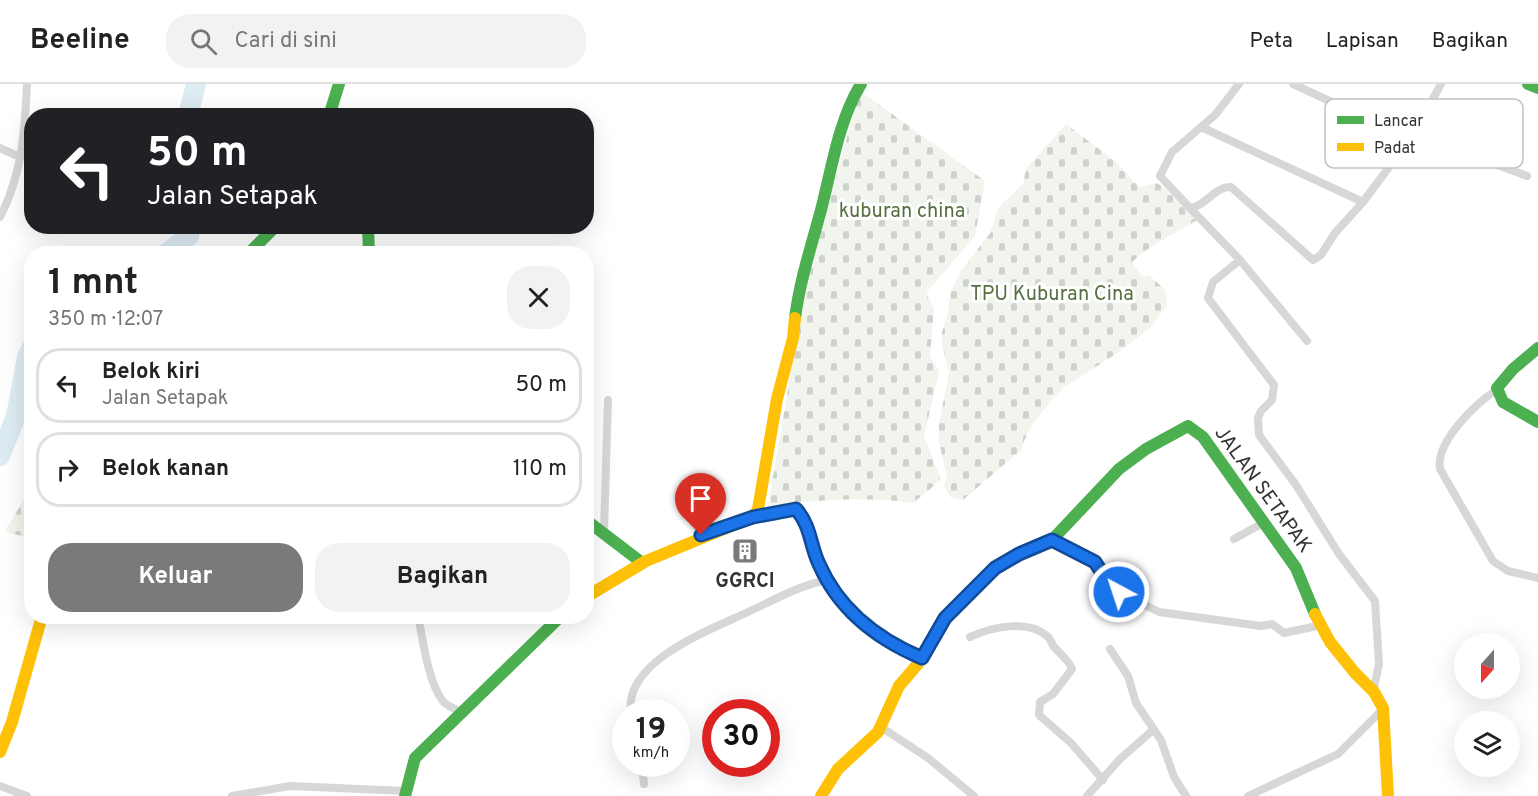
<!DOCTYPE html>
<html lang="id">
<head>
<meta charset="utf-8">
<style>
  body { margin:0; font-family:Overpass,sans-serif; background:#f2f2f2; color:#222; height:100vh; display:flex; flex-direction:column; font-size:22px; white-space:nowrap }
  * { box-sizing:border-box; margin:0 }
  p { font-size:20px; color:#767676 }
  .icon { flex:none; width:33px; height:33px; fill:none; stroke:currentColor; stroke-width:2; stroke-linecap:round; stroke-linejoin:round }
  .map { position:relative; flex:1; overflow:hidden }
  .details { position:absolute; left:24px; top:162px; width:570px; height:378px; display:flex; flex-direction:column; background:#fff; border-radius:24px; box-shadow:0 6px 24px #0002 }
  .details>* { flex:none }
  .top-card { position:absolute; left:24px; top:24px; width:570px; height:126px; border-radius:24px; box-shadow:0 6px 24px #0002; background:#202124; color:#fff; overflow:hidden }
  .needle { width:39px; rotate:201deg }
  .controls { position:absolute; left:1454px; top:549px; display:grid; gap:12px }
  .controls a { display:grid; place-items:center; width:66px; height:66px; border-radius:50%; background:#fff; box-shadow:0 6px 24px #0002; font-size:30px }
  .speed { position:absolute; left:612px; top:615px; display:flex; gap:12px; font-size:30px; font-weight:700; text-align:center }
  .speed>* { display:grid; place-content:center; width:78px; height:78px; border-radius:50%; background:#fff; box-shadow:0 6px 24px #0002; line-height:1 }
  .speed small { font-size:15px; font-weight:400 }
  .speed .limit { border:9px solid #d22; background:#fff; color:#111 }
  .pin { position:absolute; display:grid; place-items:center; width:51px; height:51px; color:#fff; margin:-62px -26px; border-radius:50% 50% 50% 0; rotate:-45deg; box-shadow:0 0 6px #0007 }
  .pin .icon { rotate:45deg }
  .me { position:absolute; width:66px; margin:-33px; rotate:320deg; stroke-linejoin:round; filter:drop-shadow(0 0 4px #0008) }
  .turn { display:flex; align-items:center; gap:21px; height:126px; padding:0 24px; font-size:27px }
  .turn .icon { width:78px; height:78px; stroke-width:2.5 }
  .turn b { display:block; font-size:42px; line-height:51px }
  .round { display:grid; place-items:center; flex:none; width:63px; height:63px; border-radius:24px; background:#f2f2f2 }
  .overview { display:flex; align-items:center; justify-content:space-between; height:102px; padding:0 24px }
  h1 { font-size:36px; font-weight:700; line-height:45px }
  .cta { display:flex; gap:12px; margin-top:auto; padding:12px 24px }
  .cta a { flex:1; height:69px; border-radius:24px; background:#7a7a7a; color:#fff; font-size:24px; font-weight:700; line-height:69px; text-align:center }
  .cta a+a { background:#f2f2f2; color:#222 }
  ul { padding:0; list-style:none }
  li { display:flex; align-items:center; gap:18px; height:75px; margin:0 12px 9px; padding:0 12px; border:3px solid #e0e0e0; border-radius:24px }
  li div { flex:1 }
  li b { display:block; font-size:22px }
  li em { font-style:normal }
  header { display:flex; align-items:center; gap:36px; box-sizing:border-box; height:84px; padding:0 30px; background:#fff; border-bottom:2px solid #e0e0e0 }
  header strong { font-size:28px }
  nav { display:flex; gap:33px; margin-inline-start:auto; font-size:21px }
  .search { width:420px; height:54px; background:#f2f2f2; display:flex; align-items:center; gap:15px; box-sizing:border-box; padding:0 21px; border-radius:24px; color:#767676; font-size:22px }
  .map>svg:first-child { display:block }
  .cemetery { fill:url(#cemetery-stones) }
  .lines { fill:none; stroke-linecap:round; stroke-linejoin:round }
  .river { stroke:#ddebf3; stroke-width:20 }
  .street { stroke:#d7d7d7; stroke-width:8 }
  .fast { stroke:#4caf50; stroke-width:12 }
  .slow { stroke:#ffc107; stroke-width:12 }
  .route-casing { stroke:#114b97; stroke-width:15 }
  .route { stroke:#1a73e8; stroke-width:10 }
  .labels { text-anchor:middle; stroke-width:6; stroke-linejoin:round; paint-order:stroke }
  .park-label { font-size:20px; fill:#56703f; stroke:#fff }
  .street-label { font-size:20px; fill:#333; stroke:#fff }
  .poi-label { font-size:20px; font-weight:bold; fill:#333; stroke:#fff }
  .key { fill:#fff; stroke:#c2c2c2; stroke-width:1.5 }
  .key-label { font-size:16px; fill:#333 }
</style>
</head>
<body>
<header>
<strong>Beeline</strong>
<div class="search"><svg class="icon" aria-label="search" viewBox="0 0 24 24"><circle cx="10" cy="10" r="6"/><path d="M15 15l6 6"/></svg>Cari di sini</div>
<nav><a>Peta</a><a>Lapisan</a><a>Bagikan</a></nav>
</header>
<div class="map">
<svg width="1538" height="712" viewBox="0 0 1538 712">
  <defs>
    <pattern id="cemetery-stones" width="16" height="16" patternUnits="userSpaceOnUse" patternTransform="scale(1.5)"><rect width="16" height="16" fill="#f1f5ed"/><path d="M2 7V4a2 2 0 0 1 4 0v3zM10 15v-3a2 2 0 0 1 4 0v3z" fill="#cfd2cc"/></pattern>
  </defs>
  <rect width="100%" height="100%" fill="#fff"/>
  <!-- cemetery -->
  <path class="cemetery" d="M 860,7 L 985,97 L 975,152 L 926,209 L 934,225 L 930,272 L 939,288 L 924,352 L 941,396 L 913,419 C 863,412 818,416 768,422 L 806,201 Z
    M 1066,40 L 1115,77 L 1139,103 L 1157,99 L 1176,113 L 1197,136 C 1173,151 1152,159 1132,178 L 1142,192 L 1149,191 L 1165,206 L 1167,221 L 1150,244 L 1119,268 L 1063,304 L 1044,325 L 1028,347 L 1021,366 L 963,416 L 950,413 L 944,401 L 947,393 L 939,358 L 939,339 L 949,289 L 942,261 L 942,248 L 948,230 L 950,209 L 961,187 L 991,148 L 998,124 L 1023,100 L 1026,85 Z
    M 31,403 L 31,454 L 5,448 Z"/>
  <g class="lines">
    <!-- river -->
    <path class="river" d="M 188,32 L 196,0
      M 165,170 L 189,152 L 190,142
      M 0,372 L 16,332 L 27,273 L 32,263"/>
    <!-- street -->
    <path class="street" d="M 1239,0 L 1215,31 L 1172,68 L 1160,92 L 1190,124 C 1206,122 1215,102 1231,103 L 1313,176 L 1321,171 L 1335,149 L 1363,118 L 1413,51 L 1441,0
      M 1293,0 L 1347,25 L 1527,92
      M 1201,43 L 1363,118
      M 0,64 L 20,73
      M 1190,124 L 1240,176 L 1307,257
      M 0,133 C 22,91 25,46 27,0
      M 1240,176 L 1213,198 L 1208,214 L 1274,301 L 1272,316 L 1261,327 L 1258,334 L 1259,351 L 1296,401 L 1339,470 L 1375,517 L 1379,580 L 1374,604
      M 1497,306 C 1476,318 1435,359 1440,385 L 1493,477 L 1508,487 L 1538,494
      M 753,433 L 796,425 C 811,442 810,461 819,480 C 840,527 877,554 922,575
      M 604,448 L 608,316
      M 1234,455 L 1263,439
      M 1052,456 L 1095,479 L 1109,500 L 1119,508 L 1159,528 L 1261,542 L 1272,540 L 1284,549 L 1322,541
      M 418,532 C 423,556 428,597 442,616 C 446,622 456,625 462,629
      M 970,553 C 992,543 1027,535 1047,552 C 1051,555 1051,559 1054,563 C 1061,571 1069,576 1072,585 L 1053,610 L 1040,618 L 1039,631 L 1071,659 L 1103,696
      M 1110,565 L 1128,592 L 1136,619 L 1161,656 L 1174,693 L 1186,712
      M 631,628 C 624,576 713,545 750,527 C 776,515 798,502 827,496
      M 881,643 L 928,674 L 974,712
      M 642,680 L 644,700
      M 0,702 L 27,712
      M 232,712 L 290,702 L 406,707
      M 1087,712 L 1120,675 L 1153,646
      M 1248,712 L 1338,670 L 1383,625"/>
    <!-- fast -->
    <path class="fast" d="M 1528,0 L 1538,4
      M 329,32 L 339,0
      M 368,142 L 369,170
      M 248,170 L 276,142
      M 795,234 C 800,196 811,163 821,126 C 832,84 838,38 861,0
      M 1538,264 L 1513,285 L 1497,304 L 1503,318 L 1538,338
      M 586,436 L 641,478
      M 1022,469 L 1052,456 L 1119,385 L 1146,365 L 1188,342 L 1203,353 L 1296,484 L 1315,530
      M 405,712 L 415,674 L 561,532"/>
    <!-- slow -->
    <path class="slow" d="M 586,513 L 646,477 L 753,433 L 758,425 L 777,315 L 793,254 L 795,234
      M 1315,530 L 1330,558 L 1355,589 L 1374,608 L 1383,624 L 1388,712
      M 0,668 L 12,638 L 42,532
      M 821,712 L 838,685 L 878,648 L 899,602 L 922,575 L 945,534 L 995,484 L 1022,469"/>
  </g>
  <g class="lines">
    <defs>
      <path id="route" d="M 701,451 L 753,433 L 796,425 C 811,442 810,461 819,480 C 839,526 877,555 922,574 L 945,534 L 995,484 L 1019,470 L 1052,456 L 1095,478 L 1109,500 L 1119,508"/>
    </defs>
    <!-- route casing -->
    <use href="#route" class="route-casing"/>
    <!-- route -->
    <use href="#route" class="route"/>
  </g>
  <!-- icons -->
  <defs>
    <symbol id="building-square" viewBox="-11 -11 22 22"><rect x="-9" y="-9" width="18" height="18" rx="4" fill="#7a7a7a" stroke="#fff"/><path d="M-4-6H4V6H1V3H-1V6H-4ZM-2.5-4.3h1.7v1.8h-1.7ZM.8-4.3h1.7v1.8H.8ZM-2.5-1h1.7V.8h-1.7ZM.8-1h1.7V.8H.8Z" fill="#fff"/></symbol>
  </defs>
  <g fill-rule="evenodd">
    <use href="#building-square" x="730" y="452" width="30" height="30"/>
  </g>
  <g class="labels">
    <!-- park labels -->
    <g class="park-label">
      <text x="902" y="133">kuburan china</text>
      <text x="1052" y="216">TPU Kuburan Cina</text>
    </g>
    <!-- street labels -->
    <g class="street-label">
      <text transform="translate(1264 405) rotate(54)" y="7">JALAN SETAPAK</text>
    </g>
    <!-- poi labels -->
    <g class="poi-label">
      <text x="745" y="503">GGRCI</text>
    </g>
  </g>
  <!-- legend -->
  <rect x="1325" y="15" width="198" height="69" rx="9" class="key"/>
  <rect x="1337" y="32" width="27" height="8" fill="#4caf50"/>
  <rect x="1337" y="59" width="27" height="8" fill="#ffc107"/>
  <g class="key-label">
    <text x="1374" y="42">Lancar</text>
    <text x="1374" y="69">Padat</text>
  </g>
</svg>
<div class="controls">
<a><svg class="needle" viewBox="-14 -14 28 28"><path d="M0-13l5 13h-10z" fill="#e53935"/><path d="M0 13l5-13h-10z" fill="#767676"/></svg></a>
<a><svg class="icon" aria-label="layers" viewBox="0 0 24 24"><path d="M12 4l9 5-9 5-9-5zM3 14l9 5 9-5"/></svg></a>
</div>
<div class="speed"><div>19<small>km/h</small></div><div class="limit">30</div></div>
<div class="pin" style="left:701px;top:451px;background:#d93025"><svg class="icon" aria-label="arrive" viewBox="0 0 24 24"><path d="M6 21V4h12l-3 4 3 4H6"/></svg></div>
<svg class="me" style="left:1119px;top:508px" viewBox="-20 -20 40 40"><circle r="17" fill="#1a73e8" stroke="#fff" stroke-width="3"/><path d="M0-11L8 9 0 5-8 9z" fill="#fff"/></svg>
<div class="top-card">
<div class="turn"><svg class="icon" aria-label="left" viewBox="0 0 24 24"><path d="M17 20v-9H6M10 6l-5 5 5 5"/></svg><div><b>50 m</b>Jalan Setapak</div></div>
</div>
<section class="details">
<div class="overview"><div><h1>1 mnt</h1><p>350 m · 12:07</p></div><a class="round"><svg class="icon" aria-label="close" viewBox="0 0 24 24"><path d="M6 6l12 12M18 6L6 18"/></svg></a></div>
<ul>
<li><svg class="icon" aria-label="left" viewBox="0 0 24 24"><path d="M17 20v-9H6M10 6l-5 5 5 5"/></svg><div><b>Belok kiri</b><p>Jalan Setapak</p></div><em>50 m</em></li>
<li><svg class="icon" aria-label="right" viewBox="0 0 24 24"><path d="M7 20v-9h11M14 6l5 5-5 5"/></svg><div><b>Belok kanan</b></div><em>110 m</em></li>
</ul>
<div class="cta"><a>Keluar</a><a>Bagikan</a></div>
</section>
</div>
</body>
</html>
